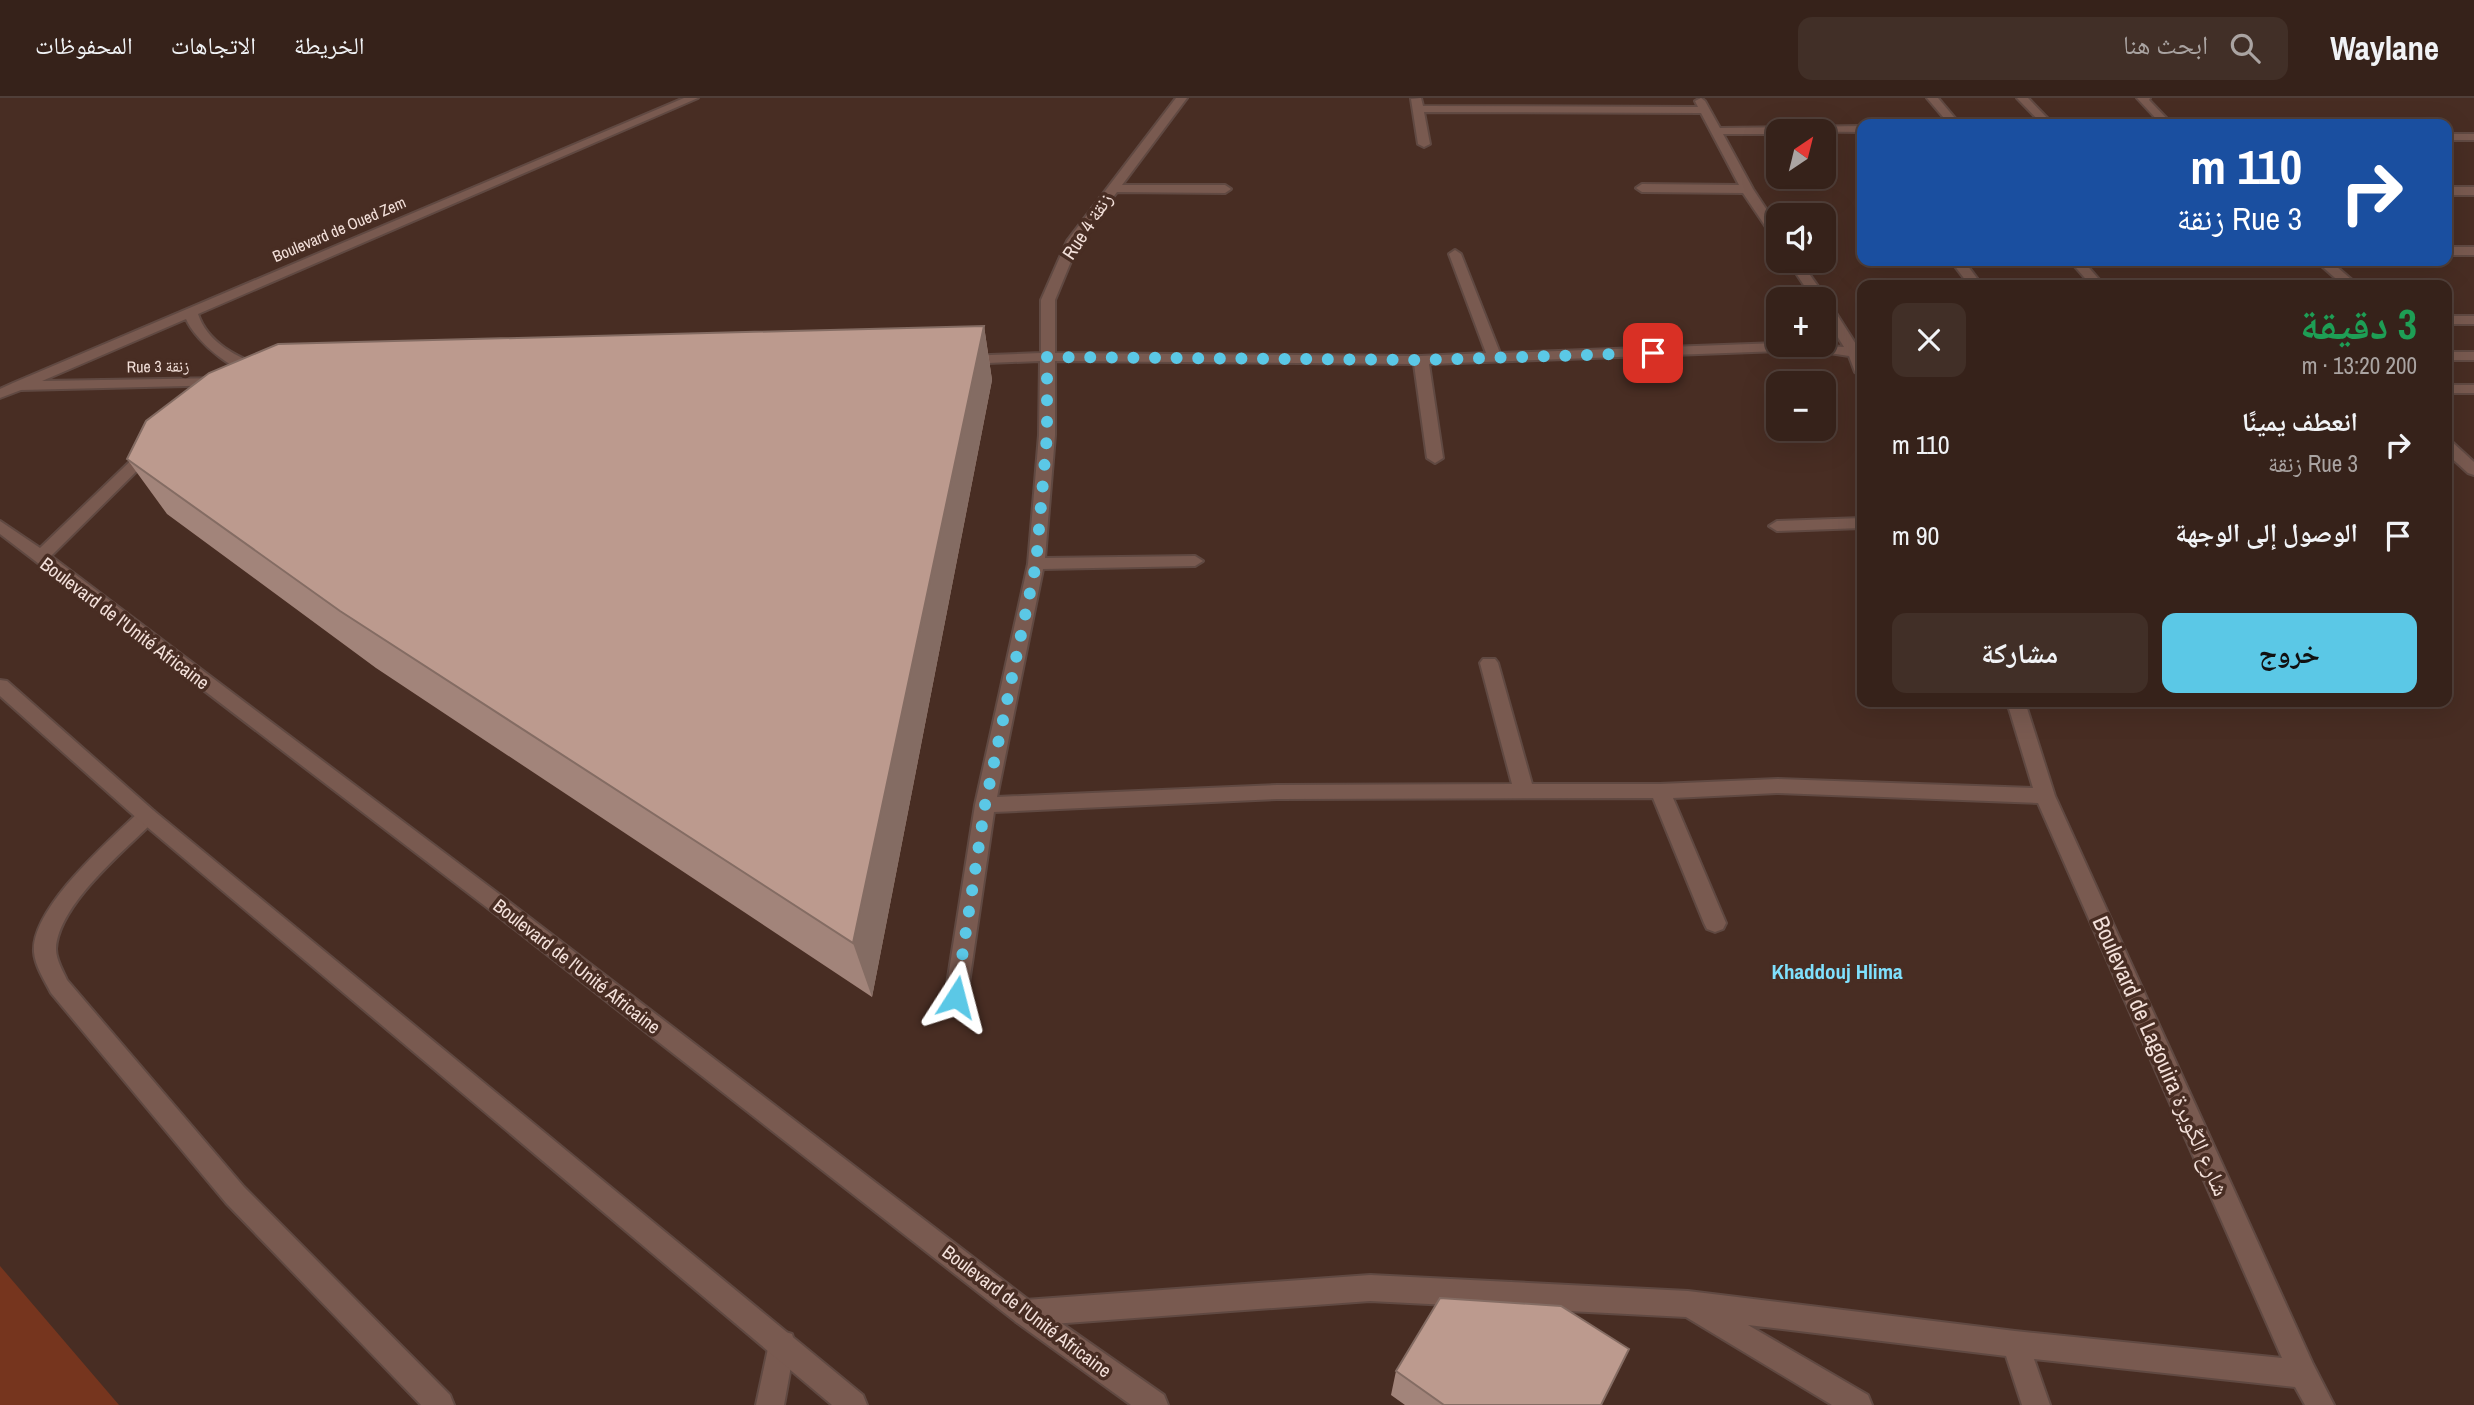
<!DOCTYPE html>
<html lang="ar">
<head>
<meta charset="utf-8">
<style>
  body { margin:0; font-family:"Archivo Narrow","Noto Naskh Arabic",sans-serif; background:#412f27; color:#f1f3f6; direction:rtl; height:100vh; display:flex; flex-direction:column; font-size:26px; white-space:nowrap }
  * { box-sizing:border-box; margin:0 }
  p { font-size:23px; color:#aaa4a2 }
  .icon { flex:none; width:38px; height:38px; fill:none; stroke:currentColor; stroke-width:2; stroke-linecap:round; stroke-linejoin:round }
  .map { position:relative; flex:1; overflow:hidden; direction:ltr }
  .details { position:absolute; left:1857px; top:182px; width:595px; height:427px; display:flex; flex-direction:column; background:#36221a; border-radius:14px; box-shadow:0 7px 28px #0002,0 0 0 2px #503f39; direction:rtl }
  .details>* { flex:none }
  .banner { position:absolute; left:1857px; top:21px; width:595px; height:147px; border-radius:14px; box-shadow:0 7px 28px #0002,0 0 0 2px #503f39; direction:rtl; background:#1a4fa0; color:#fff; overflow:hidden }
  .needle { width:46px; rotate:35deg }
  .tools { position:absolute; left:1766px; top:21px; display:grid; gap:14px }
  .tools a { display:grid; place-items:center; width:70px; height:70px; border-radius:14px; background:#36221a; box-shadow:0 7px 28px #0002,0 0 0 2px #503f39; font-size:35px }
  .pin { position:absolute; display:grid; place-items:center; width:60px; height:60px; color:#fff; margin:-30px; border-radius:14px; box-shadow:0 4px 10px #0006 }
  .me { position:absolute; width:77px; margin:-38px; rotate:9deg; stroke-linejoin:round; filter:drop-shadow(0 0 5px #0008) }
  .turn { display:flex; align-items:center; gap:24px; height:147px; padding:0 35px; font-size:32px }
  .turn .icon { width:91px; height:91px; stroke-width:2.5 }
  .turn b { display:block; font-size:49px; line-height:60px }
  .round { display:grid; place-items:center; flex:none; width:74px; height:74px; border-radius:14px; background:#412f27 }
  .overview { display:flex; align-items:center; justify-content:space-between; height:119px; padding:0 35px }
  h1 { font-size:42px; font-weight:700; line-height:52px; color:#1e9e55 }
  .button { display:flex; gap:14px; margin-top:auto; padding:14px 35px }
  .button a { flex:1; height:80px; border-radius:14px; background:#5bc8e6; color:#111; font-size:28px; font-weight:700; line-height:80px; text-align:center }
  .button a+a { background:#412f27; color:#f1f3f6 }
  ul { padding:0; list-style:none }
  li { display:flex; align-items:center; gap:21px; height:91px; padding:0 35px }
  li div { flex:1 }
  li b { display:block; font-size:26px }
  li em { font-style:normal }
  header { display:flex; align-items:center; gap:42px; box-sizing:border-box; height:98px; padding:0 35px; background:#36221a; border-bottom:2px solid #503f39 }
  header strong { font-size:33px }
  nav { display:flex; gap:38px; margin-inline-start:auto; font-size:24px }
  .search { width:490px; height:63px; background:#412f27; display:flex; align-items:center; gap:18px; box-sizing:border-box; padding:0 24px; border-radius:14px; color:#aaa4a2; font-size:26px }
  .map>svg:first-child { display:block }
  .green { fill:#76351e }
  .lines { fill:none; stroke-linecap:round; stroke-linejoin:round }
  .minor-casing { stroke:#604942; stroke-width:4 }
  .secondary-casing { stroke:#604942; stroke-width:4 }
  .minor { fill:#795a50; fill-rule:evenodd }
  .secondary { fill:#795a50; fill-rule:evenodd }
  .wall { fill:#a2847a }
  .shaded-wall { fill:#846c63 }
  .building { fill:#bc9a8e; stroke:#846c63; stroke-width:2 }
  .route { stroke:#5bc8e6; stroke-width:12; stroke-dasharray:0 21.6 }
  .labels { text-anchor:middle; stroke-width:7; stroke-linejoin:round; paint-order:stroke }
  .far-street-label { font-size:16px; fill:#f3e0da; stroke:#482d23 }
  .street-label { font-size:19px; fill:#f3e0da; stroke:#482d23 }
  .neighbourhood-label { font-size:21px; font-weight:bold; fill:#7fe0fd; stroke:#482d23 }
  .near-street-label { font-size:23px; fill:#f3e0da; stroke:#482d23 }
</style>
</head>
<body>
<header>
<strong>Waylane</strong>
<div class="search"><svg class="icon" aria-label="search" viewBox="0 0 24 24"><circle cx="10" cy="10" r="6"/><path d="M15 15l6 6"/></svg>ابحث هنا</div>
<nav><a>الخريطة</a><a>الاتجاهات</a><a>المحفوظات</a></nav>
</header>
<div class="map">
<svg width="2474" height="1307" viewBox="0 0 2474 1307">
  <rect width="100%" height="100%" fill="#482d23"/>
  <!-- green -->
  <path class="green" d="M 0,1168 L 119,1307 L 0,1307 Z"/>
  <g class="lines">
    <defs>
      <path id="minor" d="M 684,0 L 698,0 L 198,216 C 208,246 238,259 265,270 L 265,276 C 239,281 196,244 186,221 L 42,283 L 223,280 L 230,284 L 228,287 L 21,292 L 0,300 L 0,291 L 13,285 Z
        M 1176,0 L 1187,0 L 1122,87 L 1225,87 L 1231,91 L 1225,95 L 1117,94 L 1079,144 L 1055,202 L 1055,255 L 1421,258 L 1486,255 L 1449,156 L 1455,152 L 1461,156 L 1500,255 L 1778,245 L 1844,249 L 1824,217 L 1824,201 L 1813,201 L 1788,163 L 1800,163 L 1827,201 L 1825,203 L 1829,204 L 1859,251 L 1862,252 L 1862,278 L 1855,274 L 1849,258 L 1810,252 L 1429,266 L 1443,360 L 1435,365 L 1427,360 L 1414,266 L 1055,263 L 1055,337 L 1045,460 L 1195,458 L 1203,463 L 1195,468 L 1043,471 L 997,699 L 1277,687 L 1512,686 L 1480,565 L 1483,561 L 1495,561 L 1498,565 L 1532,686 L 1660,686 L 1777,681 L 2033,690 L 2007,604 L 2025,604 L 2055,698 L 2313,1266 L 2334,1307 L 2305,1307 L 2295,1289 L 2034,1261 L 2050,1307 L 2022,1307 L 2006,1258 L 1748,1227 L 1868,1297 L 1872,1307 L 1832,1307 L 1686,1219 L 1370,1203 L 1025,1228 L 1016,1224 L 1012,1215 L 1016,1206 L 1025,1202 L 1370,1177 L 1688,1193 L 2015,1233 L 2282,1260 L 2038,705 L 1777,695 L 1673,700 L 1726,825 L 1723,831 L 1715,834 L 1707,831 L 1704,825 L 1653,700 L 1277,701 L 994,714 L 967,899 L 964,906 L 956,909 L 948,906 L 945,899 L 975,707 L 1028,466 L 1039,337 L 1040,263 L 963,266 L 956,262 L 963,258 L 1041,255 L 1041,202 L 1067,143 Z
        M 1421,0 L 1423,8 L 1698,9 L 1695,3 L 1701,0 L 1705,3 L 1720,30 L 1862,28 L 1862,34 L 1778,33 L 1778,36 L 1723,36 L 1753,91 L 1778,129 L 1778,142 L 1774,141 L 1743,95 L 1642,94 L 1636,90 L 1642,86 L 1739,87 L 1701,15 L 1424,14 L 1430,46 L 1424,49 L 1418,46 L 1411,1 Z
        M 1927,0 L 1938,0 L 1960,26 L 1949,26 Z
        M 2017,0 L 2028,0 L 2053,26 L 2042,26 Z
        M 2137,0 L 2150,0 L 2149,2 L 2172,26 L 2161,26 Z
        M 2446,36 L 2474,36 L 2474,42 L 2446,42 Z
        M 2446,89 L 2474,89 L 2474,97 L 2446,97 Z
        M 2446,149 L 2474,149 L 2474,157 L 2446,157 Z
        M 1951,163 L 1964,163 L 1982,187 L 1969,187 Z
        M 2070,163 L 2083,163 L 2104,187 L 2091,187 Z
        M 2316,163 L 2330,163 L 2358,187 L 2343,187 Z
        M 2446,218 L 2474,218 L 2474,226 L 2446,226 Z
        M 2446,254 L 2474,254 L 2474,262 L 2446,262 Z
        M 2446,287 L 2474,287 L 2474,295 L 2446,295 Z
        M 2446,342 L 2451,343 L 2474,364 L 2474,377 L 2468,375 L 2446,355 Z
        M 1862,420 L 1862,430 L 1777,433 L 1769,428 L 1777,423 Z
        M 147,710 L 154,713 L 157,718 L 154,723 C 124,753 58,807 56,851 C 56,862 63,873 67,882 L 244,1089 L 450,1297 L 454,1307 L 421,1307 L 226,1105 L 51,895 C 45,883 35,868 34,854 C 31,810 110,742 140,713 Z
        M 782,1233 L 792,1236 L 795,1246 L 784,1307 L 756,1307 L 769,1246 L 772,1236 Z"/>
      <path id="secondary" d="M 151,346 L 156,348 L 159,351 L 156,354 L 51,458 L 499,796 L 1034,1206 L 1164,1297 L 1168,1307 L 1131,1307 L 1016,1224 L 485,808 L 0,436 L 0,423 L 40,450 L 146,348 Z
        M 0,582 L 7,583 L 154,713 L 863,1297 L 867,1307 L 832,1307 L 140,723 L 0,598 Z"/>
    </defs>
    <!-- minor casing -->
    <use href="#minor" class="minor-casing"/>
    <!-- secondary casing -->
    <use href="#secondary" class="secondary-casing"/>
    <!-- minor -->
    <use href="#minor" class="minor"/>
    <!-- secondary -->
    <use href="#secondary" class="secondary"/>
  </g>
  <!-- wall -->
  <path class="wall" d="M 984,228 L 992,282 L 872,899 L 376,570 L 167,416 L 127,361 Z
    M 1396,1273 L 1601,1307 L 1405,1307 L 1391,1297 Z"/>
  <!-- shaded-wall -->
  <path class="shaded-wall" d="M 984,228 L 992,282 L 872,899 L 853,845 Z"/>
  <!-- building -->
  <path class="building" d="M 984,228 L 853,845 L 340,513 L 127,361 L 146,323 L 209,275 L 278,246 Z
    M 1440,1200 L 1561,1208 L 1629,1251 L 1601,1307 L 1444,1307 L 1396,1273 Z"/>
  <g class="lines">
    <!-- route -->
    <path class="route" d="M 956,899 L 985,707 L 1036,466 L 1047,337 L 1047,259 L 1421,262 L 1653,255"/>
  </g>
  <g class="labels">
    <!-- far-street labels -->
    <g class="far-street-label">
      <text transform="translate(339 131) rotate(-23)" y="6">Boulevard de Oued Zem</text>
      <text transform="translate(158 268) rotate(-1)" y="6">Rue 3 زنقة</text>
    </g>
    <!-- street labels -->
    <g class="street-label">
      <text transform="translate(1087 128) rotate(-57)" y="7">Rue 4 زنقة</text>
      <text transform="translate(125 525) rotate(37)" y="7">Boulevard de l'Unité Africaine</text>
      <text transform="translate(577 868) rotate(38)" y="7">Boulevard de l'Unité Africaine</text>
      <text transform="translate(1027 1213) rotate(37)" y="7">Boulevard de l'Unité Africaine</text>
    </g>
    <!-- neighbourhood labels -->
    <g class="neighbourhood-label">
      <text x="1837" y="881">Khaddouj Hlima</text>
    </g>
    <!-- near-street labels -->
    <g class="near-street-label">
      <text transform="translate(2161 958) rotate(66)" y="8">Boulevard de Lagouira شارع الڭويرة</text>
    </g>
  </g>
</svg>
<div class="tools">
<a><svg class="needle" viewBox="-14 -14 28 28"><path d="M0-13l5 13h-10z" fill="#e53935"/><path d="M0 13l5-13h-10z" fill="#aaa4a2"/></svg></a>
<a><svg class="icon" aria-label="sound" viewBox="0 0 24 24"><path d="M4 9h4l5-4v14l-5-4H4zM17 9q2 3 0 6"/></svg></a>
<a>+</a>
<a>−</a>
</div>
<div class="pin" style="left:1653px;top:255px;background:#d93025"><svg class="icon" aria-label="arrive" viewBox="0 0 24 24"><path d="M6 21V4h12l-3 4 3 4H6"/></svg></div>
<svg class="me" style="left:956px;top:899px" viewBox="-20 -20 40 40"><path d="M0-17L14 15 0 8-14 15z" fill="#5bc8e6" stroke="#fff" stroke-width="4"/></svg>
<div class="banner">
<div class="turn"><svg class="icon" aria-label="right" viewBox="0 0 24 24"><path d="M7 20v-9h11M14 6l5 5-5 5"/></svg><div><b>110 m</b>Rue 3 زنقة</div></div>
</div>
<section class="details">
<div class="overview"><div><h1>3 دقيقة</h1><p>200 m · 13:20</p></div><a class="round"><svg class="icon" aria-label="close" viewBox="0 0 24 24"><path d="M6 6l12 12M18 6L6 18"/></svg></a></div>
<ul>
<li><svg class="icon" aria-label="right" viewBox="0 0 24 24"><path d="M7 20v-9h11M14 6l5 5-5 5"/></svg><div><b>انعطف يمينًا</b><p>Rue 3 زنقة</p></div><em>110 m</em></li>
<li><svg class="icon" aria-label="arrive" viewBox="0 0 24 24"><path d="M6 21V4h12l-3 4 3 4H6"/></svg><div><b>الوصول إلى الوجهة</b></div><em>90 m</em></li>
</ul>
<div class="button"><a>خروج</a><a>مشاركة</a></div>
</section>
</div>
</body>
</html>
